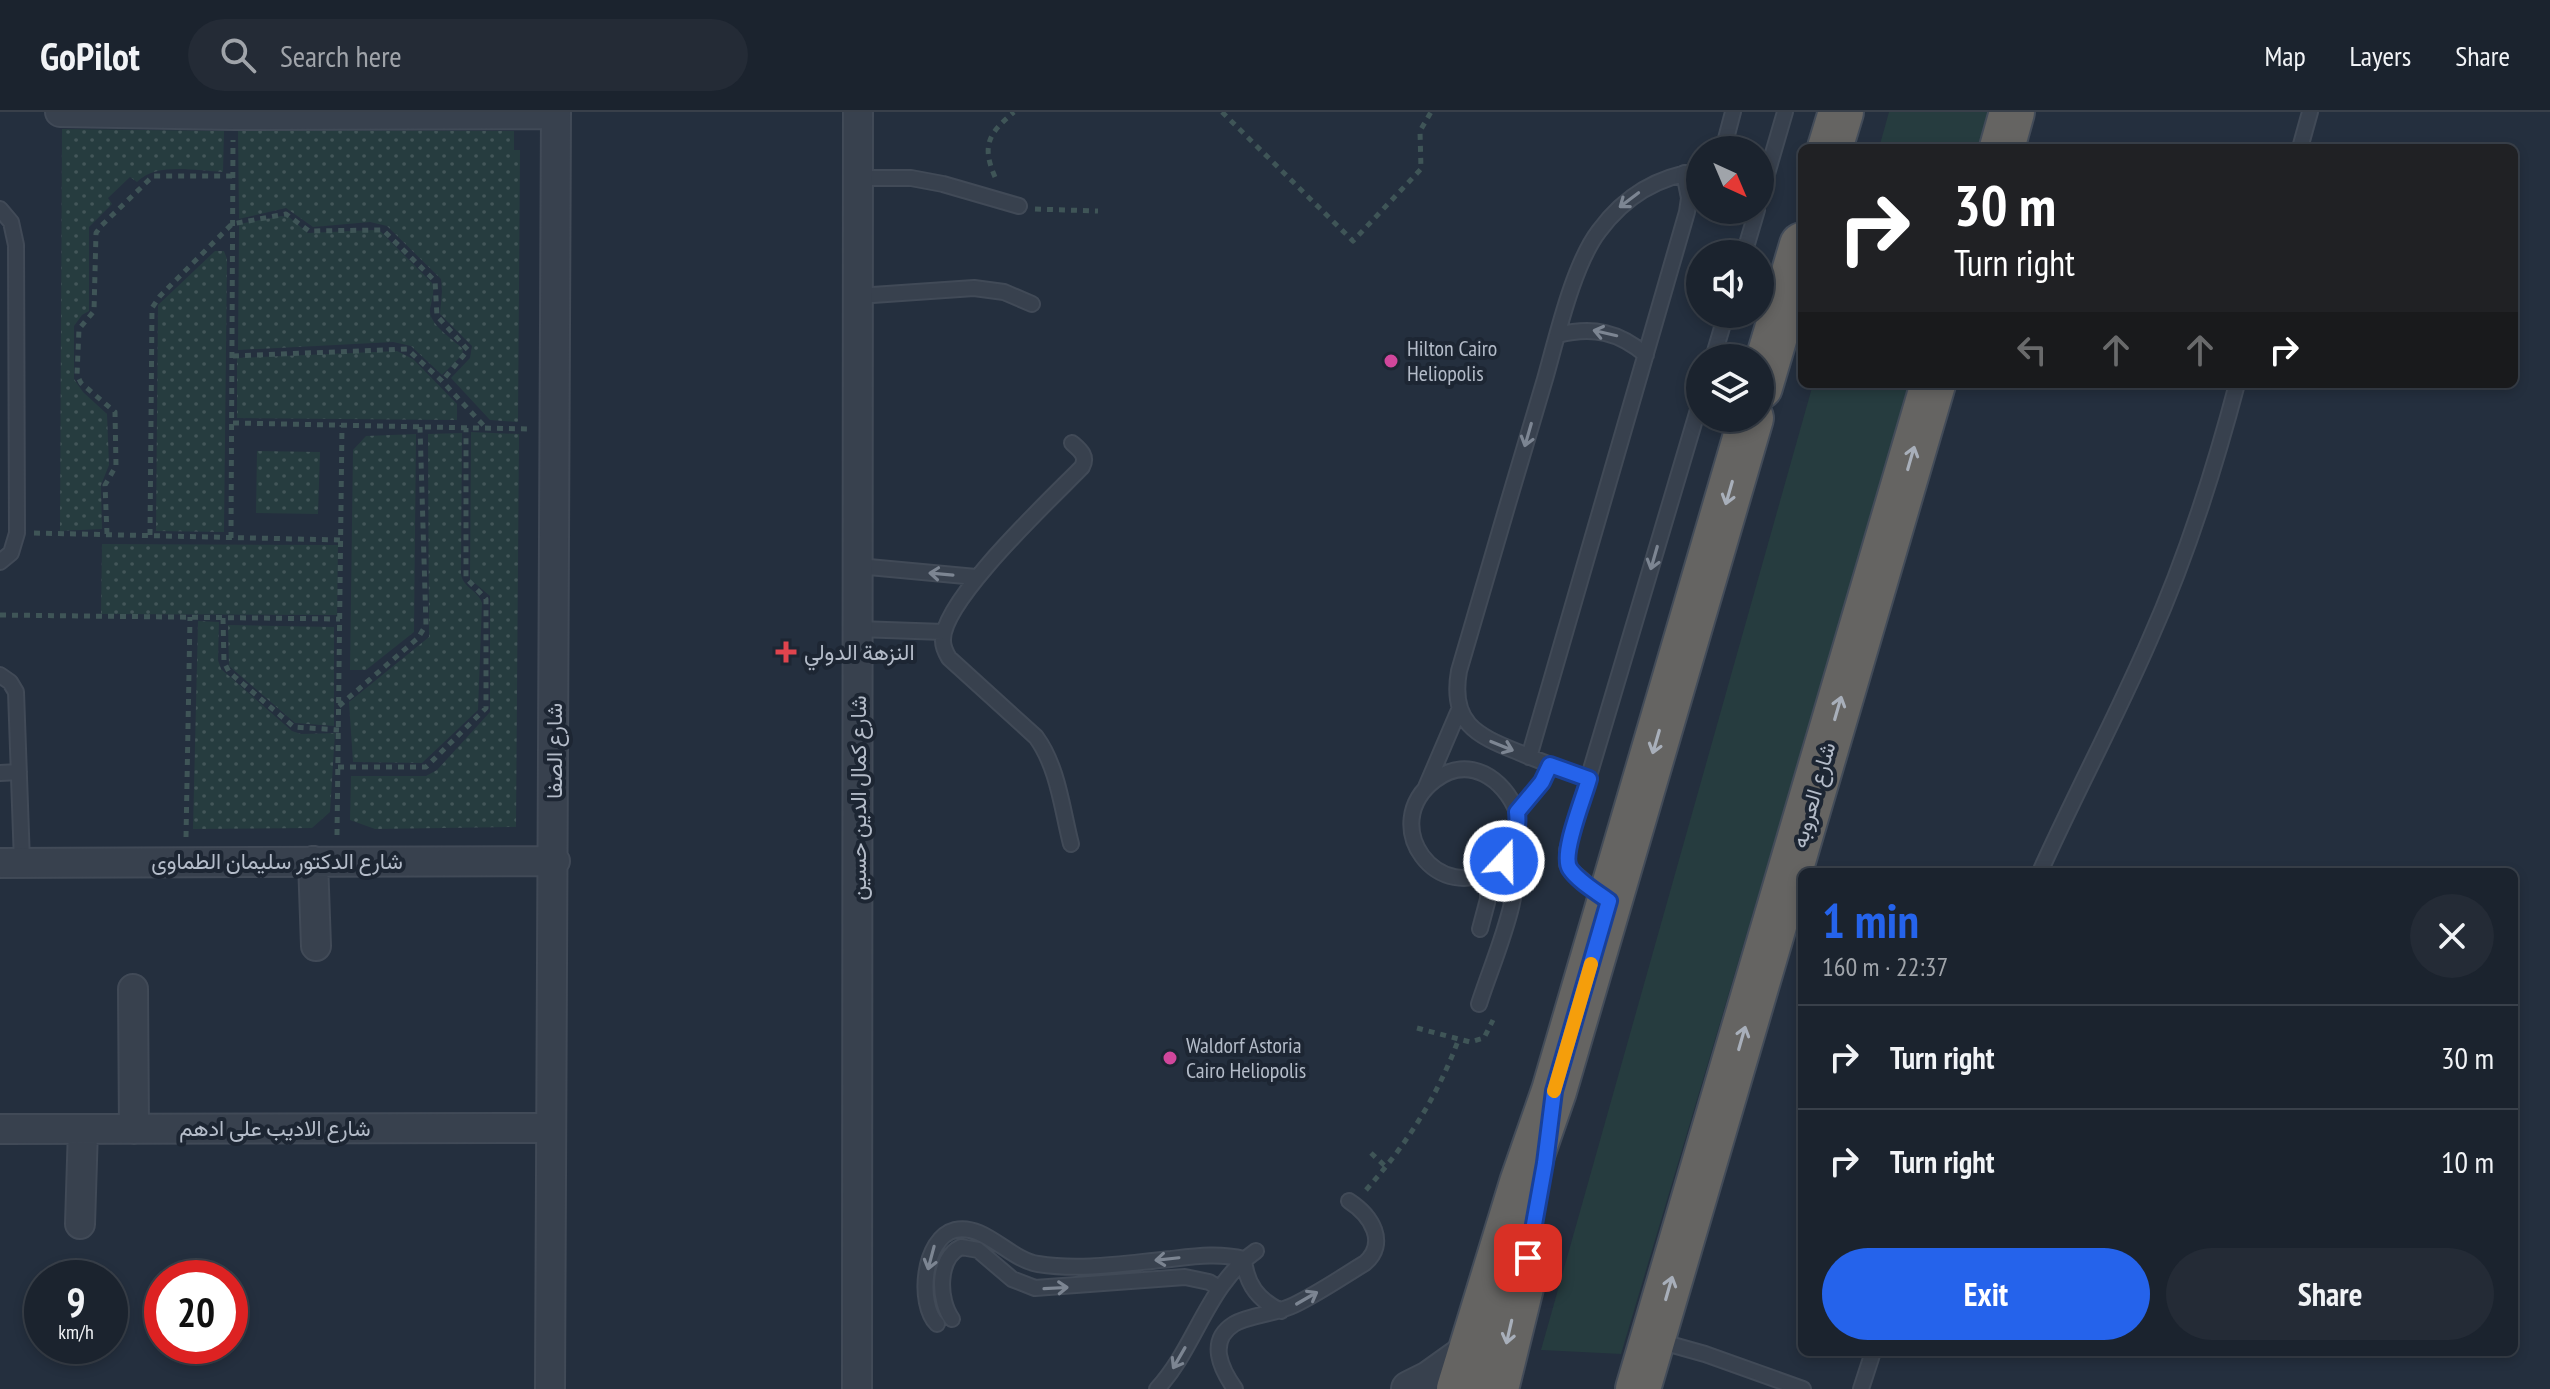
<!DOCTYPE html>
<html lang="en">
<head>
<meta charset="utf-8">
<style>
  body { margin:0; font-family:"PT Sans Narrow",Vazirmatn,sans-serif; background:#242b36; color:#f1f3f6; height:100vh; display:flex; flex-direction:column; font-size:30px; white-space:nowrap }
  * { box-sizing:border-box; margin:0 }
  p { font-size:26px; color:#a0a4aa }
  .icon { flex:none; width:44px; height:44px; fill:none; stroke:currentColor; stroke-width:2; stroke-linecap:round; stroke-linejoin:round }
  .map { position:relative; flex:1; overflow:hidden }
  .sheet { position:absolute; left:1798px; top:756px; width:720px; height:488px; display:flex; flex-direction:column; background:#1b232e; border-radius:12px; box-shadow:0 4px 12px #0003,0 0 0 2px #39404a }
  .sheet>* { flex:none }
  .hud { position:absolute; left:1798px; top:32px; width:720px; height:244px; border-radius:12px; box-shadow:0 4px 12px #0003,0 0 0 2px #39404a; background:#202124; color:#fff; overflow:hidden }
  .needle { width:52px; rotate:136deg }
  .controls { position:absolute; left:1686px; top:24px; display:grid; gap:16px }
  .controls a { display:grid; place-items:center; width:88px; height:88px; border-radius:50%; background:#1b232e; box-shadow:0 4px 12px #0003,0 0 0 2px #39404a; font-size:40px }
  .speed { position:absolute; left:24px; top:1148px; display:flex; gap:16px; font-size:40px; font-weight:700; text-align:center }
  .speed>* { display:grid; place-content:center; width:104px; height:104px; border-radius:50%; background:#1b232e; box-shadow:0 4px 12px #0003,0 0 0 2px #39404a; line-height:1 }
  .speed small { font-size:20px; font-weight:400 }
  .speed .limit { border:12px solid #d22; background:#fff; color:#111 }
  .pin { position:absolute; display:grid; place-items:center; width:68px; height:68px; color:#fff; margin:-34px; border-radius:16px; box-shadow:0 4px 12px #0006 }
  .me { position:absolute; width:88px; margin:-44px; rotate:21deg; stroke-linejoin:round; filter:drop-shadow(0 0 6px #0008) }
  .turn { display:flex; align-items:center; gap:28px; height:168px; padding:0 24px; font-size:36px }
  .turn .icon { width:104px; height:104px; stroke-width:2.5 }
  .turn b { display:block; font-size:56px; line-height:68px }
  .lanes { display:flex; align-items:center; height:76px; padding:0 24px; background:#0003; justify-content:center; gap:40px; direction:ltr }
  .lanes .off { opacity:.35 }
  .round { display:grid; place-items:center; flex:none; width:84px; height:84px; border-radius:42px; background:#242b36 }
  .head { display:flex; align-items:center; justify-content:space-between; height:136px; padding:0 24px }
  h1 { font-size:48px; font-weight:800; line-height:60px; color:#2563eb }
  .cta { display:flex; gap:16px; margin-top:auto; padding:16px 24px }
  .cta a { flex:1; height:92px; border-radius:48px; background:#2563eb; color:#fff; font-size:32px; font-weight:800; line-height:92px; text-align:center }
  .cta a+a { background:#242b36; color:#f1f3f6 }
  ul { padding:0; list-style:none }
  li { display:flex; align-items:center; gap:24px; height:104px; padding:0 24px; border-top:2px solid #39404a }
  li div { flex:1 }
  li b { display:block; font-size:30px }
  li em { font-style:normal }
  header { display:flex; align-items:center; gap:48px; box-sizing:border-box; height:112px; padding:0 40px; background:#1b232e; border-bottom:2px solid #39404a }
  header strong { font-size:38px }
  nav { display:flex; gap:44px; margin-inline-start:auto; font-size:28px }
  .search { width:560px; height:72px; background:#242b36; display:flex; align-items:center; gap:20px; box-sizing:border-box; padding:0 28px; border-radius:44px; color:#a0a4aa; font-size:30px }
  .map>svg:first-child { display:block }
  .grass { fill:#263c3f }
  .park { fill:url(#park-dots) }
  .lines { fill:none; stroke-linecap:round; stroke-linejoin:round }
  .service-casing { stroke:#414a57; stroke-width:18 }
  .minor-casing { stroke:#414a57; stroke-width:32 }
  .tertiary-casing { stroke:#414a57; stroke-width:38 }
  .trunk-casing { stroke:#434c59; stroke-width:48 }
  .path { stroke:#3f5557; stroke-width:5; stroke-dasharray:6 6; stroke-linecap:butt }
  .service { stroke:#38414e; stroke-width:14 }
  .minor { stroke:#38414e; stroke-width:28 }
  .tertiary { stroke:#38414e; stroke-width:34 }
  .trunk { stroke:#656462; stroke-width:44 }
  .oneway { stroke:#7c8592 }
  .oneway2 { stroke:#a8afba }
  .route-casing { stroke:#184099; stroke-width:20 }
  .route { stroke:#2563eb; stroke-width:14 }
  .slow { stroke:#f59e0b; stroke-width:14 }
  .hotel-dot { fill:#d1479c; stroke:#1d2633; stroke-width:3 }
  .health-dot { fill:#e0444e; stroke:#1d2633; stroke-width:3 }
  .labels { text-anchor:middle; stroke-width:8; stroke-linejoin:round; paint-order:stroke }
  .poi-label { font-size:22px; fill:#b4bcc9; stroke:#1d2633; text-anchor:start }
  .street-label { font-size:22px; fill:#b4bcc9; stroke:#1d2633 }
</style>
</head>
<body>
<header>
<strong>GoPilot</strong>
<div class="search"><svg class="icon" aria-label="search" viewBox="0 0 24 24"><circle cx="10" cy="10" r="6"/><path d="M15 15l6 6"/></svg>Search here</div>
<nav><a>Map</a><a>Layers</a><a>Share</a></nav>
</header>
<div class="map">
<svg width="2550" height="1277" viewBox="0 0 2550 1277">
  <defs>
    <pattern id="park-dots" width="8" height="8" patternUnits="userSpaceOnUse" patternTransform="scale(2)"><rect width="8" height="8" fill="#263c3f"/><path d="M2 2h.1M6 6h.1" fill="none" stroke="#435659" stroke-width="1.8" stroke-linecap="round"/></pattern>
  </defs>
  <rect width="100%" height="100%" fill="#242f3e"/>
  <!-- grass -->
  <path class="grass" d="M 1889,0 L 1992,0 L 1982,36 L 1879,36 Z
    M 1813,272 L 1911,272 L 1621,1242 L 1541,1238 Z"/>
  <!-- park -->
  <path class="park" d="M 62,17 L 224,19 L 223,60 C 196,59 157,50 137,70 L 130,65 L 108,86 L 112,92 L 89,115 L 89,199 L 82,203 L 74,214 L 74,267 L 83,280 L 107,302 L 109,353 L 101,373 L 102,417 L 60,419 Z
    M 238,18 L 514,19 L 514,38 L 520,38 L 518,310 L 490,308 L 451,266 L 470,246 L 472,234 L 440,202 L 442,179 L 441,167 L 387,114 L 370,110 L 313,115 L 286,96 L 239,107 Z
    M 281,104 L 289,105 L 308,121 L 373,118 L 381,120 L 432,171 C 435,181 432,187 430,197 C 428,212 453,227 463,237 L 462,243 L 442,263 L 411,234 L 393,230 L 238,238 L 239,112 Z
    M 215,139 L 224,139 L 227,147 L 224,420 L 156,419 L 158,193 Z
    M 397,239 L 413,247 L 457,292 L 457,308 L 237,306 L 237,246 Z
    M 471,320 L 519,322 L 516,715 L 375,717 L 350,708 L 351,664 L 426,664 L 437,658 L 490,600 L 490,484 L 470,467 Z
    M 462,321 L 461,462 C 463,476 478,478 482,491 L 478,598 L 422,651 L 353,650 L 349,590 L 429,525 L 428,322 Z
    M 416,322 L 414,520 L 366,558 L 350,558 L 353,338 L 366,324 Z
    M 257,339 L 320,340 L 318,402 L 256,401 Z
    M 102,432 L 338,433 L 337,503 L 101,502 Z
    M 198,509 L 219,510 L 218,548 L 221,557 L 292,619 L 301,622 L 335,621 L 330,700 L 312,716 L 193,717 Z
    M 228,513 L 334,515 L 334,614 L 295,611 L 229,554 Z"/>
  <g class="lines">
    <defs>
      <path id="service" d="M 2300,36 L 2310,0
        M 1723,38 L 1733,0
        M 858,66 L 911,66 L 943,72 L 1019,94
        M 1760,86 L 1785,0
        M 0,97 L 11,110 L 16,133 L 17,421 L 11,441 L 0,450
        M 1744,142 L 1757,98
        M 858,184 L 974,176 L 1004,180 L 1032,192
        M 1558,223 C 1593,214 1619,220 1646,243
        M 1713,246 L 1726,202
        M 858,454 L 976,465
        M 858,517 L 944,520
        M 0,563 L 10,570 L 16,580 L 22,750
        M 1529,645 L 1687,100 L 1689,86 L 1684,61
        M 0,661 L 19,660
        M 1589,667 C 1565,658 1541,650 1518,640 C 1475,623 1450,610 1459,559 C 1487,462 1516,364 1545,267 C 1557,225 1573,153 1599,119 C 1624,85 1658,64 1700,59
        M 1426,675 L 1459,598
        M 1517,700 C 1504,667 1469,642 1435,668 C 1376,713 1439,797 1497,754 C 1515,741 1519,722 1517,700 L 1542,670 L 1550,653
        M 1071,732 C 1062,697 1058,655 1036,625 L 949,546 C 946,541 943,535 943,529 C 941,489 1052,386 1082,355 C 1088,344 1080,338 1072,331
        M 2040,760 C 2075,682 2116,606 2150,527 C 2187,444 2214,359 2237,272
        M 1604,786 L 1571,758 L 1567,752 L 1567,738 L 1700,291
        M 1480,817 L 1488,787 L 1488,761
        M 1479,892 C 1494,845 1525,780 1515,732
        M 952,1207 C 938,1188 937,1146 961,1135 L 978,1138 L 1012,1167 L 1035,1176 L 1185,1165 L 1209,1170 L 1219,1176
        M 937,1212 C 917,1192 923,1126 955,1118 C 984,1111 1010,1148 1038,1152 C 1082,1159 1127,1151 1171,1147 C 1197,1144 1219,1141 1244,1147 C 1246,1172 1258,1188 1281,1199
        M 1655,1228 L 1705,1242 L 1803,1277
        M 1157,1277 C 1196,1235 1207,1173 1256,1139
        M 1235,1277 C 1221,1257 1207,1229 1234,1212 C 1249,1203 1276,1202 1294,1193 C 1319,1181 1342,1165 1365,1151 C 1388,1131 1372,1104 1349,1089
        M 1861,1277 L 1873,1240"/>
      <path id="minor" d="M 60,0 L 233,3 L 556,2
        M 313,749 L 316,834
        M 0,751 L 555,749
        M 133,877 L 134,1017
        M 0,1017 L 550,1016
        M 80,1112 L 83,1017
        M 550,1277 L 556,0
        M 857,1277 L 858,0"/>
      <path id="tertiary" d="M 1409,1277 L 1429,1267 L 1471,1237"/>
      <path id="trunk" d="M 1830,36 L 1841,0
        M 2002,36 L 2012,0
        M 1760,275 L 1802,133
        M 1459,1277 L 1522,1071 L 1554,979 L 1751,306
        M 1496,1277 L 1529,1143
        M 1638,1277 L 1933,272"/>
    </defs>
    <!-- service casing -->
    <use href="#service" class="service-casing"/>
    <!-- minor casing -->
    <use href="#minor" class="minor-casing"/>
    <!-- tertiary casing -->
    <use href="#tertiary" class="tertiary-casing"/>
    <!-- trunk casing -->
    <use href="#trunk" class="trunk-casing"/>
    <!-- path -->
    <path class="path" d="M 1222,0 L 1353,129 L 1421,57 L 1420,19 L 1431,0
      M 995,65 C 981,33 989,21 1014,0
      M 1035,97 L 1098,99
      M 233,244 L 407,237 L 442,269 L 485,315
      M 233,311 L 528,317
      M 34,421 L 341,428
      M 107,422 L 105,373 L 116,354 L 115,300 L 81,271 L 77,263 L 79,217 L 94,199 L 96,121 L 101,114 L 153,64 L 234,64
      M 150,423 L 152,196 L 160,184 L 232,112 L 286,102 L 309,119 L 383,118 L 435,169 L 437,204 L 468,238 L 442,269
      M 231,426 L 233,28
      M 0,503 L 340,507
      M 223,506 L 224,550 L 229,560 L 294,615 L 339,618
      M 339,594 L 418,526 L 426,513 L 420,315
      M 338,655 L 426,655 L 486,596 L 486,487 L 466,466 L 466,316
      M 337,723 L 342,313
      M 186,725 L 190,505
      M 1417,916 L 1470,930 L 1484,926 L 1493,908
      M 1371,1041 L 1386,1055
      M 1366,1078 C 1407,1032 1438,984 1459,926"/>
    <!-- service -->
    <use href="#service" class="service"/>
    <!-- minor -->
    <use href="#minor" class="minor"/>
    <!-- tertiary -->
    <use href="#tertiary" class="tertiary"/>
    <!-- trunk -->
    <use href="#trunk" class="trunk"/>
  </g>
  <!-- one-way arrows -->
  <defs><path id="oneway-shaft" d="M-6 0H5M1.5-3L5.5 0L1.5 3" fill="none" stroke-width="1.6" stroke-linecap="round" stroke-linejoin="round" transform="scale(2)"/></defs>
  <g class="oneway">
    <use href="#oneway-shaft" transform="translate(1629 88) rotate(143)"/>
    <use href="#oneway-shaft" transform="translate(1605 221) rotate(-167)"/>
    <use href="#oneway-shaft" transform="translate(1528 323) rotate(106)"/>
    <use href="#oneway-shaft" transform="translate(1654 446) rotate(106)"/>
    <use href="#oneway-shaft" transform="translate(941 462) rotate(-175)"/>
    <use href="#oneway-shaft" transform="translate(1502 634) rotate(22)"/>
    <use href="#oneway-shaft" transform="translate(931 1146) rotate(105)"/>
    <use href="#oneway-shaft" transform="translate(1167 1147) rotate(174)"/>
    <use href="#oneway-shaft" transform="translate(1056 1176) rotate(-3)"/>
    <use href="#oneway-shaft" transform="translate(1307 1186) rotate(-30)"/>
    <use href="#oneway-shaft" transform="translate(1179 1246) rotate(120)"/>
  </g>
  <g class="oneway2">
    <use href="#oneway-shaft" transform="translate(1911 346) rotate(-74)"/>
    <use href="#oneway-shaft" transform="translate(1729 381) rotate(106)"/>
    <use href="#oneway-shaft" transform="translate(1838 596) rotate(-74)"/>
    <use href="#oneway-shaft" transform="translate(1656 630) rotate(106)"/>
    <use href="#oneway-shaft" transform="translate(1742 926) rotate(-74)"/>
    <use href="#oneway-shaft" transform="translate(1669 1176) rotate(-74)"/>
    <use href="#oneway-shaft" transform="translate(1509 1220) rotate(103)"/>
  </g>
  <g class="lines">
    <defs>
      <path id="route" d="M 1504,749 C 1515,732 1519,720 1517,700 L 1542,670 L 1550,653 L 1589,667 C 1584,686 1560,743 1570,757 C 1579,770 1597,780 1609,789 L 1554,979 L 1545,1051 L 1528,1146"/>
    </defs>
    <!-- route casing -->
    <use href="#route" class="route-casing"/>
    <!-- route -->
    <use href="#route" class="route"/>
    <!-- slow -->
    <path class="slow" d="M 1554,979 L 1591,852"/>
  </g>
  <!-- markers -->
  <g class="hotel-dot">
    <circle cx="1391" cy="249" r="8"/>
    <circle cx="1170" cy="946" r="8"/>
  </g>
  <path class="health-dot" d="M782 528h8v8h8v8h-8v8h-8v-8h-8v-8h8z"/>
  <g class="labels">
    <!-- poi labels -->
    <g class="poi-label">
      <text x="1407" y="244">Hilton Cairo<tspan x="1407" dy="25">Heliopolis</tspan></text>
      <text x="804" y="548">النزهة الدولي</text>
      <text x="1186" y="941">Waldorf Astoria<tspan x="1186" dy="25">Cairo Heliopolis</tspan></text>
    </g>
    <!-- street labels -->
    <g class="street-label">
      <text transform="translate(554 639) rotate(-90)" y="8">شارع الصفا</text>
      <text transform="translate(1813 683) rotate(-74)" y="8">شارع العروبه</text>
      <text transform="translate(858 686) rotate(-90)" y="8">شارع كمال الدين حسين</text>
      <text x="277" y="757">شارع الدكتور سليمان الطماوى</text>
      <text x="275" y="1024">شارع الاديب على ادهم</text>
    </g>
  </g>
</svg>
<div class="controls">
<a><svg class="needle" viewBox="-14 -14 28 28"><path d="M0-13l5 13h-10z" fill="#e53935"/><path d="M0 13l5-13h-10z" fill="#a0a4aa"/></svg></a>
<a><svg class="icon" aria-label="sound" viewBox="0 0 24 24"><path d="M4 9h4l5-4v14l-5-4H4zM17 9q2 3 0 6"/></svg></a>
<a><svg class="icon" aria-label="layers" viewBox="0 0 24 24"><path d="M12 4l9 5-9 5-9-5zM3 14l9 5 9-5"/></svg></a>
</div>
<div class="speed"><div>9<small>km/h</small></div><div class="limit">20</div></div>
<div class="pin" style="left:1528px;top:1146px;background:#d93025"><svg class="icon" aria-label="arrive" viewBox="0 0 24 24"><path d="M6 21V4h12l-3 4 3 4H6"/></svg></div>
<svg class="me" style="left:1504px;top:749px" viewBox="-20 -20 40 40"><circle r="17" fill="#2563eb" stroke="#fff" stroke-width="3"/><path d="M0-11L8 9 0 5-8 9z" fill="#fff"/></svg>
<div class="hud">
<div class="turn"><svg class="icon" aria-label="right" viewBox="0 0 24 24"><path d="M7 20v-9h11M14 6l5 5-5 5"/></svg><div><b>30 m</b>Turn right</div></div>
<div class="lanes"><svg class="icon off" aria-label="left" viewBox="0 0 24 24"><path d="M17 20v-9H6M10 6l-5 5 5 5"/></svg><svg class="icon off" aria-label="ahead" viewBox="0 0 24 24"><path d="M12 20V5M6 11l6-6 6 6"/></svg><svg class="icon off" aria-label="ahead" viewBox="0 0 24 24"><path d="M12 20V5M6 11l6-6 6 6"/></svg><svg class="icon" aria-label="right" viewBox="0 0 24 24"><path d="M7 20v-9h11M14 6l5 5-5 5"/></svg></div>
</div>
<section class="sheet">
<div class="head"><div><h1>1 min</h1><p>160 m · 22:37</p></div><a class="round"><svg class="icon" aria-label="close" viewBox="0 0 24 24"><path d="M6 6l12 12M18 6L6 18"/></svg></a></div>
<ul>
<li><svg class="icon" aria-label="right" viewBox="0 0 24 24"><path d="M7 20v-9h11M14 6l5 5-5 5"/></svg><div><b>Turn right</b></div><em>30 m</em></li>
<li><svg class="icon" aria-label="right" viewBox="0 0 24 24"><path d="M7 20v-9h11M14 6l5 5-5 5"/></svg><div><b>Turn right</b></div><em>10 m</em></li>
</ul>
<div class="cta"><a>Exit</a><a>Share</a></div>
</section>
</div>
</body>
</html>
